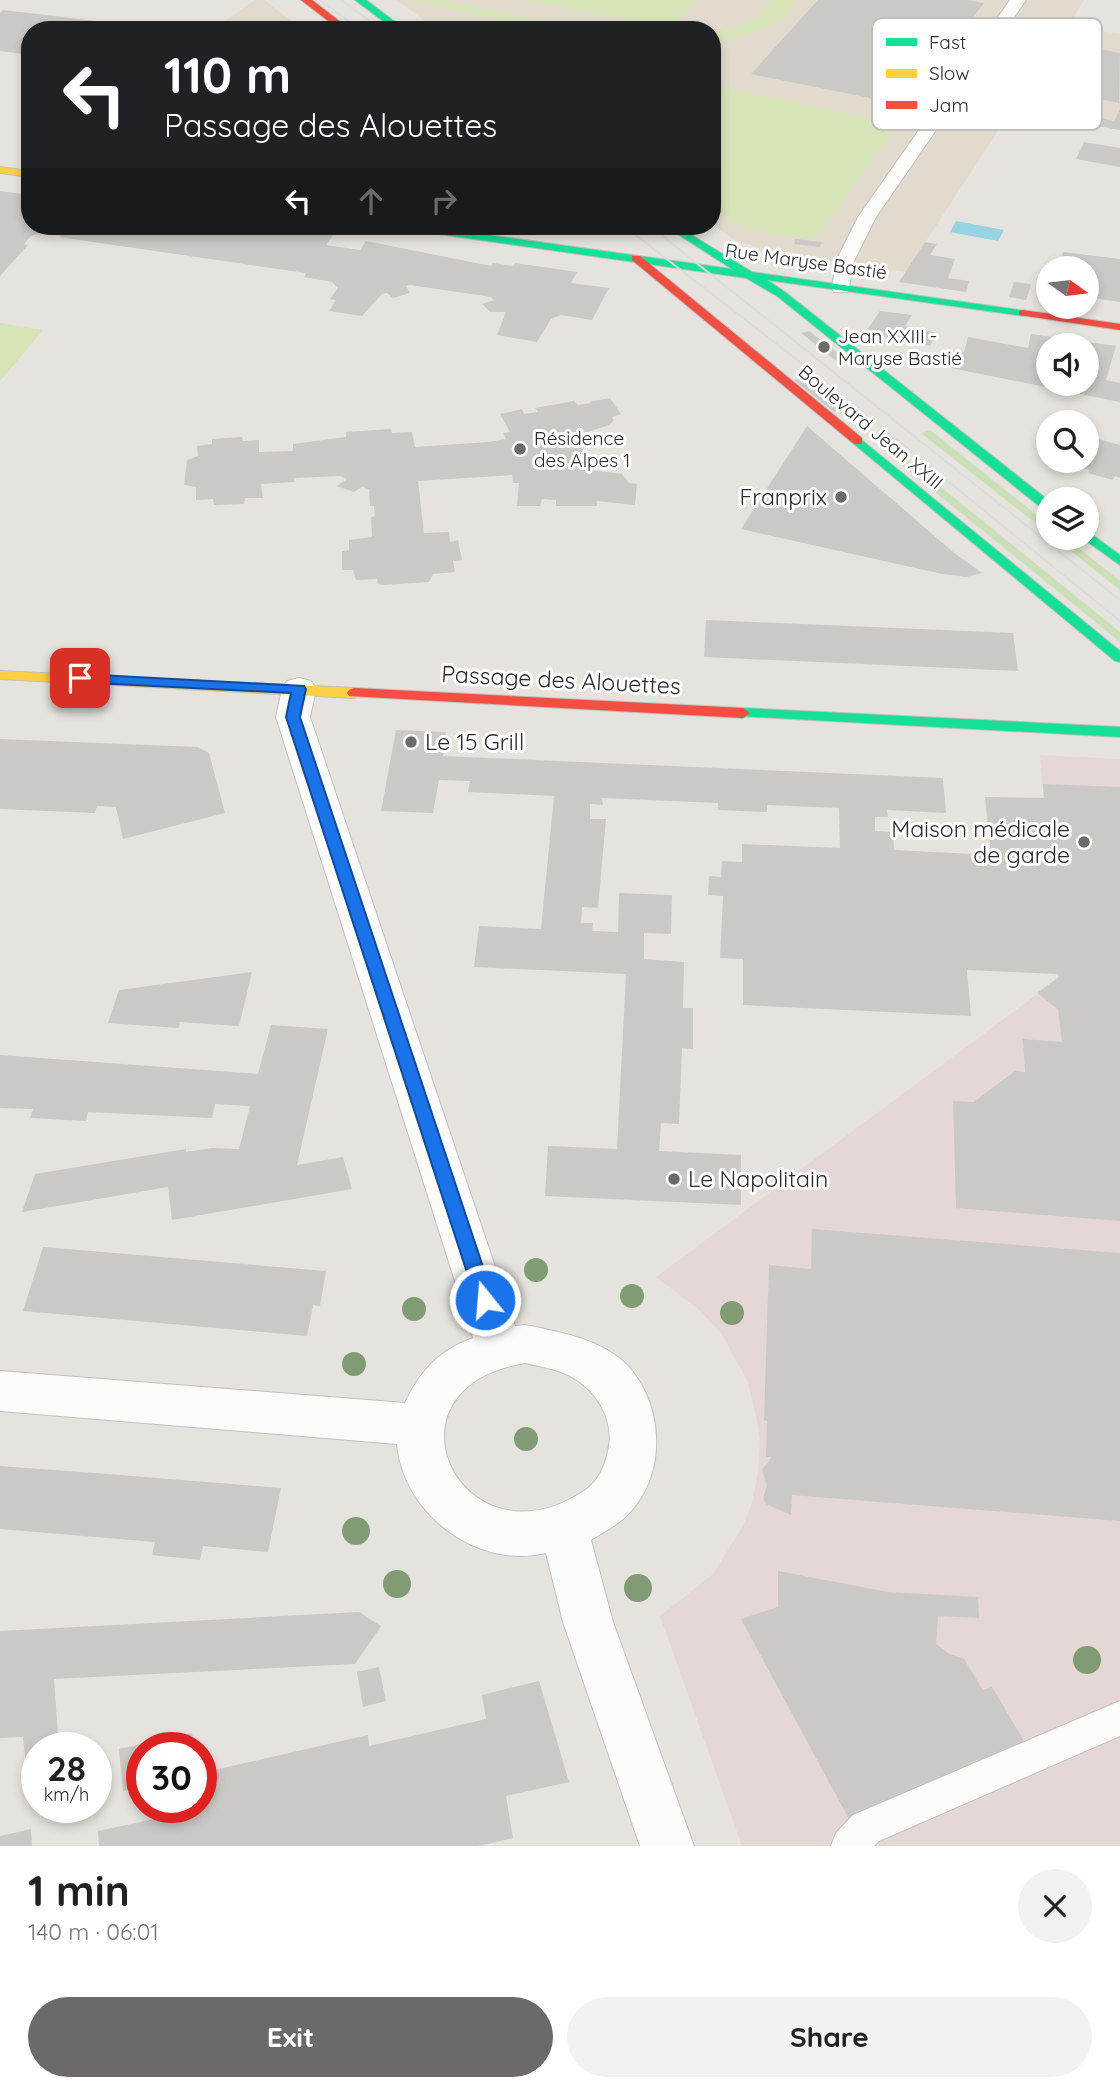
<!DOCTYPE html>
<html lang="en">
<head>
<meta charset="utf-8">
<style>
  body { margin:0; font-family:Quicksand,sans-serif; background:#f2f2f2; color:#202124; height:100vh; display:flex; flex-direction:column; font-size:26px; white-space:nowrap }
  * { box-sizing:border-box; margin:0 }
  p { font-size:23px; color:#757577 }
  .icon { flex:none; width:38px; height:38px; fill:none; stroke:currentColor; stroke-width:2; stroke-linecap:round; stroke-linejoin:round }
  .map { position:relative; height:1846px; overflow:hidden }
  .details { display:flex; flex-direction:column; background:#fff; flex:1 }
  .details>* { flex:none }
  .top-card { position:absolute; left:21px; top:21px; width:700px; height:214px; border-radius:28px; box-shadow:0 4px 10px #0003; background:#202124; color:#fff; overflow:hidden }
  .needle { width:46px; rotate:104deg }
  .fabs { position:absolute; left:1036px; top:256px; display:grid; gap:14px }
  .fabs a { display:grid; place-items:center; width:63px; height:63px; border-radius:50%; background:#fff; box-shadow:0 4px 10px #0003; font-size:35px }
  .speed { position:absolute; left:21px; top:1732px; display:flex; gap:14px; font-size:35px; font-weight:700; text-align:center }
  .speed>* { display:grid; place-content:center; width:91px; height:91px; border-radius:50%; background:#fff; box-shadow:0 4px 10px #0003; line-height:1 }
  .speed small { font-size:18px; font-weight:400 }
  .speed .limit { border:10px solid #d22; background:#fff; color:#111 }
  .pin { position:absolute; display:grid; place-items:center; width:60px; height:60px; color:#fff; margin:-30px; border-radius:14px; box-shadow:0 4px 10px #0006 }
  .me { position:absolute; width:77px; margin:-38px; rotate:343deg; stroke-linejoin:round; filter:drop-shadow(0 0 5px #0008) }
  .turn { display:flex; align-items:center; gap:24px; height:147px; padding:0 28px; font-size:32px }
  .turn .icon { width:91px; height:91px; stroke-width:2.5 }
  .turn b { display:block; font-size:49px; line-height:60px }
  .lanes { display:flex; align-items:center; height:66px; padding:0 28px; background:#0003; justify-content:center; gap:35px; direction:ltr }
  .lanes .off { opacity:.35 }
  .round { display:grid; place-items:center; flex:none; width:74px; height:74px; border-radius:37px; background:#f2f2f2 }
  .head { display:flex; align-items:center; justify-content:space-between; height:119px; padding:0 28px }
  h1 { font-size:42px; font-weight:800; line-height:52px }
  .button { display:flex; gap:14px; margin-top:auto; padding:14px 28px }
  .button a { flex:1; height:80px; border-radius:42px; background:#6b6a68; color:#fff; font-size:28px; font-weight:800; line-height:80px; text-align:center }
  .button a+a { background:#f2f2f2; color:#202124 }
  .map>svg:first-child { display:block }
  .education { fill:#e1dacd }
  .medical { fill:#e4d7d5 }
  .green { fill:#cbe0b9 }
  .pitch { fill:#d6e4b7 }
  .water { fill:#96d4e4 }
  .building { fill:#cbc9c5; fill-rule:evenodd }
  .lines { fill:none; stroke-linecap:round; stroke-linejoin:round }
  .lane-casing { stroke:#c0c0c0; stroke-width:2 }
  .street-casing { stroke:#c0c0c0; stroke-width:2 }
  .fast-casing { stroke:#c0c0c0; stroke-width:2 }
  .slow-casing { stroke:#c0c0c0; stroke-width:2 }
  .jam-casing { stroke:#c0c0c0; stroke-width:2 }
  .lane { fill:#fbfbfa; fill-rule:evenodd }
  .street { fill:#fbfbfa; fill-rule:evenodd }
  .fast { fill:#16e098; fill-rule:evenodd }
  .slow { fill:#ffcf43; fill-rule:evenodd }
  .jam { fill:#f24e42; fill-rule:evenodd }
  .tram { stroke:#dddcdd; stroke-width:2 }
  .tree { fill:#819c74 }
  .route { fill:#1a73e8; stroke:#114b97; stroke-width:2 }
  .poi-dot { fill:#6b6a68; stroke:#fff; stroke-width:2.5 }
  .labels { text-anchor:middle; stroke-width:6; stroke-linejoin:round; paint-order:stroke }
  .far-street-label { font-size:19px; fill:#292929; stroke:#fff }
  .far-poi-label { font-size:19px; fill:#292929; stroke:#fff; text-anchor:start }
  .poi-label { font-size:23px; fill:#292929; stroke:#fff; text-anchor:end }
  .street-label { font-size:23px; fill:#292929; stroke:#fff }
  .key { fill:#fff; stroke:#bfbfbf; stroke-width:2 }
  .key-label { font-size:19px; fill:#292929 }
</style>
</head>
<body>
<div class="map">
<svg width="1120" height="1846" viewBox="0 0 1120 1846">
  <rect width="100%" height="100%" fill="#e6e3de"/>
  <!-- education -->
  <path class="education" d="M 255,0 L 264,0 L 303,30 L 211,30 Z
    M 396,0 L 1084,0 L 1068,26 L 1120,34 L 1120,130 L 1011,111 L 906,272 L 776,254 L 733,239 L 712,224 L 712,30 L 438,30 Z"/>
  <!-- medical -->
  <path class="medical" d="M 1040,755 L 1120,759 L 1120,1846 L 742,1846 L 660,1616 L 713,1574 L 743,1526 L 751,1506 L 758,1473 L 760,1442 L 757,1421 L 748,1382 L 721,1333 L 697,1308 L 656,1277 L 1059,978 Z"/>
  <!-- green -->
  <path class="green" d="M 930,430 L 1048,524 L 1048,533 L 921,433 Z
    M 889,445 L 1120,632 L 1120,642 L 881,448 Z
    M 1053,537 L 1065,537 L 1120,581 L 1120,590 Z"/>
  <!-- pitch -->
  <path class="pitch" d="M 410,0 L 442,0 L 590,30 L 547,30 Z
    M 527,0 L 698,0 L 670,28 Z
    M 771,0 L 795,0 L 786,18 L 744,36 L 712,45 L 712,33 C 734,28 761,22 771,0 Z
    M 718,86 L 898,124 L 816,238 C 769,235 752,235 712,208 L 712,92 Z
    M 0,323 L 43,330 L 0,381 Z"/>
  <!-- water -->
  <path class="water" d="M 956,221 L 1004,230 L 998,241 L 950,232 Z"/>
  <!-- building -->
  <path class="building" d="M 818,0 L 966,0 L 984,3 L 905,105 L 751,74 Z
    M 3,10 L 96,21 L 87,30 L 30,30 L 30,55 L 0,51 L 0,13 Z
    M 1077,45 L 1120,53 L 1119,103 L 1047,89 Z
    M 1016,103 L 1114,121 L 1120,109 L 1120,130 L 1011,111 Z
    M 1084,142 L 1120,148 L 1120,167 L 1076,159 Z
    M 0,191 L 29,195 L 25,199 L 30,200 L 30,226 L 228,226 L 257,230 L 264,226 L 333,235 L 326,245 L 360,250 L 366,241 L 491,266 L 493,263 L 514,266 L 515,263 L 577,272 L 571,283 L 609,288 L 592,320 L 561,315 L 551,319 L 537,342 L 497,335 L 506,312 L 490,312 L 482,304 L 494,300 L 491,297 L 410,285 L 406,286 L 410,293 L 393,298 L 387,293 L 382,294 L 362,316 L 329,311 L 336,300 L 330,299 L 338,288 L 332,282 L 304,277 L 306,273 L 59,237 L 61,235 L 44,232 L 31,236 L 24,244 L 28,245 L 0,276 Z
    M 795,239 L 822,242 L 820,247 L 794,244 Z
    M 925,242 L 937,244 L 930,255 L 955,259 L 948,278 L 969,281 L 966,292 L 899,282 Z
    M 1063,252 L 1120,259 L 1120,302 L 1087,297 L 1087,268 L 1059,268 Z
    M 1014,282 L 1031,284 L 1026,300 L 1009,297 Z
    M 880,311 L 912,315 L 905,326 L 937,333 L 930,346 L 865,333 Z
    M 809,331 L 848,361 L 840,364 L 801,333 Z
    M 1031,334 L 1116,346 L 1106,380 L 1120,383 L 1120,402 L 946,367 L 956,351 L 964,352 L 968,337 L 1028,348 ZM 1048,345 L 1087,345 L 1087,383 L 1048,383 Z
    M 802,377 L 842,409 L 834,412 L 794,380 Z
    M 610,398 L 621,414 L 612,417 L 614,420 L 609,425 L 576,436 L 585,453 L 583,469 L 622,474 L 629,483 L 637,484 L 635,505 L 597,501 L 597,506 L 556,506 L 556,500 L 542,499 L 540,506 L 517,506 L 519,483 L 513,483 L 512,475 L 418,481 L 424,533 L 449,532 L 450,542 L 458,540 L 462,560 L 453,561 L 455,572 L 433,574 L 429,582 L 383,585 L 378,584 L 377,579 L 356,580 L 353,570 L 342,570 L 342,551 L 349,550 L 349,540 L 372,537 L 371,517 L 375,516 L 374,506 L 370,506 L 369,489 L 362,487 L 354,492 L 337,486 L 347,479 L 341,476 L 294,478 L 294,482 L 261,484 L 263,498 L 245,498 L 244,504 L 214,505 L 213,499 L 196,500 L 196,487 L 184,485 L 187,460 L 198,456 L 197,446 L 212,444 L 212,439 L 242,437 L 243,441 L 259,440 L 259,452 L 293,451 L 293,444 L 346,437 L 346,432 L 391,429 L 392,433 L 412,432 L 415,447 L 488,442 L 506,439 L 503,433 L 510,432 L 500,414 L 522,409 L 524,414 L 538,412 L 535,408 L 574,401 L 578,405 L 591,403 L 589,402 Z
    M 807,426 L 953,552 L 982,573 L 966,577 L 942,574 L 741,529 Z
    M 1087,436 L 1120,445 L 1120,478 L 1115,476 L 1113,480 L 1088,473 L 1090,470 L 1060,461 L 1087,460 Z
    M 706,620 L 1013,633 L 1018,671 L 704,657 Z
    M 396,730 L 446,732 L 443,756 L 943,778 L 946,813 L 887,810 L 888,817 L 875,817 L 875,831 L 893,832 L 894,850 L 991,855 L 985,797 L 1044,798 L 1043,784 L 1120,787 L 1120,1221 L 956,1208 L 953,1101 L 974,1102 L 1015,1071 L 1025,1072 L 1023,1039 L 1062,1042 L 1058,1009 L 1037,993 L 1059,977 L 1058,974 L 967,970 L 971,1016 L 743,1005 L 743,959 L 720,958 L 723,896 L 708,895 L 709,876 L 721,877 L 722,861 L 742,862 L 742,844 L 840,848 L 839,808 L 767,805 L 767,812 L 718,810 L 718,803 L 602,798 L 603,805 L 590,804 L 590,819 L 606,819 L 598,908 L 582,907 L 581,923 L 593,923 L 592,931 L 618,932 L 619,893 L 672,895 L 671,934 L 644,933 L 644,959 L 684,962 L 683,1008 L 693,1008 L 693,1049 L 682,1048 L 679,1124 L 661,1123 L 659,1151 L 741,1155 L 741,1205 L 545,1196 L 548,1146 L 617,1149 L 626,974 L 474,967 L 479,926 L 541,929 L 554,796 L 468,792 L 470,781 L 439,780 L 433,813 L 381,811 Z
    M 0,739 L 198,747 L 209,753 L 225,813 L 123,839 L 116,807 L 97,806 L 95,813 L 0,809 Z
    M 252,972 L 239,1026 L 180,1022 L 179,1028 L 108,1023 L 119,990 Z
    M 271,1025 L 328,1029 L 297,1165 L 343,1157 L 352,1189 L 172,1220 L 168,1187 L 22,1212 L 35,1174 L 186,1149 L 186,1152 L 212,1148 L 239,1149 L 250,1106 L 215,1104 L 212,1118 L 88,1112 L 86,1121 L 30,1118 L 33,1109 L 0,1108 L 0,1055 L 258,1074 Z
    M 812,1229 L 1120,1253 L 1120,1521 L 792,1495 L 791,1515 L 766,1504 L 763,1498 L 767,1485 L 762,1470 L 772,1457 L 766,1457 L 767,1421 L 764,1420 L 769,1265 L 811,1269 Z
    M 43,1247 L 326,1271 L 320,1306 L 313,1305 L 307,1336 L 23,1311 Z
    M 0,1466 L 95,1473 L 281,1488 L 268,1552 L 203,1546 L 200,1560 L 152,1555 L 155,1542 L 0,1529 Z
    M 778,1571 L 888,1592 L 978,1597 L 979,1618 L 938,1616 L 936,1644 L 950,1654 L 964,1659 L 983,1690 L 992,1687 L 1024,1741 L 850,1821 L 741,1619 L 778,1607 Z
    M 359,1612 L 381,1626 L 355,1664 L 54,1679 L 59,1748 L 37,1748 L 37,1797 L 29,1799 L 23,1737 L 0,1738 L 0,1631 Z
    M 379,1667 L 386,1701 L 363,1707 L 357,1672 Z
    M 539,1681 L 569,1782 L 506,1796 L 513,1838 L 478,1846 L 99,1846 L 98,1831 L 201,1809 L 201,1773 L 368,1735 L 369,1746 L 486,1719 L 482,1695 Z
    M 192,1733 L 194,1748 L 142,1748 L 142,1787 L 123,1791 L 119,1749 Z
    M 31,1829 L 32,1846 L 0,1846 L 0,1836 Z"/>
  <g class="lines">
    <defs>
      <path id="lane" d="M 1010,0 L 1026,0 L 876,217 L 854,261 L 848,292 L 834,292 L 832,288 L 836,261 L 858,217 Z
        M 1120,1701 L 1120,1736 L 879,1841 L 874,1846 L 831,1846 L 836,1833 L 853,1815 Z"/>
      <path id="street" d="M 299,678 L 311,681 L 316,689 L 310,717 L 515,1326 L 525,1325 C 559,1332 598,1338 625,1363 C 666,1404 668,1480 623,1519 C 614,1527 602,1533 591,1540 L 613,1622 L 694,1846 L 640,1846 L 563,1622 L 546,1553 C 478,1570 403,1514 397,1444 L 0,1411 L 0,1371 L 405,1403 C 420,1371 439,1350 473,1338 L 276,717 L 282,689 L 287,681 ZM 525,1363 C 537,1366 550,1368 561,1372 C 593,1384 616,1417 608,1451 C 605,1466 598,1482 584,1491 C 461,1572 372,1388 525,1363 Z"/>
      <path id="fast" d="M 355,0 L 366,0 L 406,30 L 395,30 Z
        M 398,226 L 425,226 L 732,269 L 665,226 L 677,226 L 752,272 L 1027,311 L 1027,315 L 1023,316 L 767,280 L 785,292 L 1048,500 L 1048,510 L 1043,509 L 777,296 L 746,278 L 403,229 Z
        M 858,437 L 1120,651 L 1120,662 L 1115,661 L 854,444 L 852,441 Z
        M 1087,531 L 1120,555 L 1120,565 L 1082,538 L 1087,537 Z
        M 743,708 L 1120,727 L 1120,737 L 738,716 L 736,713 L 738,710 Z"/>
      <path id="slow" d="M 0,167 L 30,171 L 30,177 L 0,173 Z
        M 0,671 L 354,688 L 361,693 L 354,698 L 0,679 Z"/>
      <path id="jam" d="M 301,0 L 312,0 L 351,30 L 340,30 Z
        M 632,256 L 640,256 L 862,438 L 862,444 L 854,444 L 632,260 Z
        M 1023,310 L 1120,324 L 1120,330 L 1019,315 L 1019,311 Z
        M 354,688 L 743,708 L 750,713 L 743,718 L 349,696 L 347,693 L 349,690 Z"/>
    </defs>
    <!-- lane casing -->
    <use href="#lane" class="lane-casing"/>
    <!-- street casing -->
    <use href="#street" class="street-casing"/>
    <!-- fast casing -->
    <use href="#fast" class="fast-casing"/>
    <!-- slow casing -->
    <use href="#slow" class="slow-casing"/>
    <!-- jam casing -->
    <use href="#jam" class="jam-casing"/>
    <!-- lane -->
    <use href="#lane" class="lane"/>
    <!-- street -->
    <use href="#street" class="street"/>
    <!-- fast -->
    <use href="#fast" class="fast"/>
    <!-- slow -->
    <use href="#slow" class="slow"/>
    <!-- jam -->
    <use href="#jam" class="jam"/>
    <!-- tram -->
    <path class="tram" d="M 320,0 L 360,30
      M 341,0 L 382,30
      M 624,226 L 827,383 L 1120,621
      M 650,226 L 1120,600"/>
  </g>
  <!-- trees -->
  <g class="tree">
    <circle cx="536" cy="1270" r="12"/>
    <circle cx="632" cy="1296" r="12"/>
    <circle cx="414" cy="1309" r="12"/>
    <circle cx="732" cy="1313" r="12"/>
    <circle cx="354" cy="1364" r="12"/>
    <circle cx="526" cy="1439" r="12"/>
    <circle cx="356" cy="1531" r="14"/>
    <circle cx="397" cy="1584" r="14"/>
    <circle cx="638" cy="1588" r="14"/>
    <circle cx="1087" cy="1660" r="14"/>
  </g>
  <!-- route -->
  <path class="route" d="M 80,674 L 304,686 L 306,689 L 300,717 L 494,1300 L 492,1305 L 479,1305 L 476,1300 L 286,717 L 291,693 L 75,682 L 75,675 Z"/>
  <!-- markers -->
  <g class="poi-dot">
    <circle cx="824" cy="347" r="7"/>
    <circle cx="520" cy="449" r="7"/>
    <circle cx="841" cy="497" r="7"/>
    <circle cx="411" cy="742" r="7"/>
    <circle cx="1084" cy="842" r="7"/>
    <circle cx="674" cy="1179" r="7"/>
  </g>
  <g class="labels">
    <!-- far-street labels -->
    <g class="far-street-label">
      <text transform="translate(806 261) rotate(8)" y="7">Rue Maryse Bastié</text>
      <text transform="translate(871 427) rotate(40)" y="7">Boulevard Jean XXIII</text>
    </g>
    <!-- far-poi labels -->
    <g class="far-poi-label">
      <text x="838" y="343">Jean XXIII -<tspan x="838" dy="22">Maryse Bastié</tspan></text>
      <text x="534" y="445">Résidence<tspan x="534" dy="22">des Alpes 1</tspan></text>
    </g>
    <!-- poi labels -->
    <g class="poi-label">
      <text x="827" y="505">Franprix</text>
      <text x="425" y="750" text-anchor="start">Le 15 Grill</text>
      <text x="1070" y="837">Maison médicale<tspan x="1070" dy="26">de garde</tspan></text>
      <text x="688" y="1187" text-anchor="start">Le Napolitain</text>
    </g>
    <!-- street labels -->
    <g class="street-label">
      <text transform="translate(561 680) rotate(3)" y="8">Passage des Alouettes</text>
    </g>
  </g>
  <!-- legend -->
  <rect x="872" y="18" width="230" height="112" rx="10" class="key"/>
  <rect x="886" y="38" width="31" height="8" fill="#16e098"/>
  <rect x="886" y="69" width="31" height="9" fill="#ffcf43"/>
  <rect x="886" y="101" width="31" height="8" fill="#f24e42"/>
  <g class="key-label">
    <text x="929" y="49">Fast</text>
    <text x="929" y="80">Slow</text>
    <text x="929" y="112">Jam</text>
  </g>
</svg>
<div class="fabs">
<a><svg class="needle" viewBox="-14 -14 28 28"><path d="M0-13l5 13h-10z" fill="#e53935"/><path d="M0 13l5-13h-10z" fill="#757577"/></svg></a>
<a><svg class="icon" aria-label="sound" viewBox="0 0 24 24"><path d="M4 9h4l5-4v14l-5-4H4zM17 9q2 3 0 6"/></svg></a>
<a><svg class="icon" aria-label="search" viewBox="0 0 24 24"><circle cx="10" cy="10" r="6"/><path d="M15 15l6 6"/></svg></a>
<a><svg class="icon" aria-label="layers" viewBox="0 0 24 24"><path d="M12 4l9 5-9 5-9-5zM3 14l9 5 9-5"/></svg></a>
</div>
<div class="speed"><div>28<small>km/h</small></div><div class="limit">30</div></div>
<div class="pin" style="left:80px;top:678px;background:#d93025"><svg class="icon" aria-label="arrive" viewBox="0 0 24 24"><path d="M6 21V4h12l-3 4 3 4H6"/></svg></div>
<svg class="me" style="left:485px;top:1300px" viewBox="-20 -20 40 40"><circle r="17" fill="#1a73e8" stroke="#fff" stroke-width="3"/><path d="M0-11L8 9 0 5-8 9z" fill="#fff"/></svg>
<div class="top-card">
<div class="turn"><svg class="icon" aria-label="left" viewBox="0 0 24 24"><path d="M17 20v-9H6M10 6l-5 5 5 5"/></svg><div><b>110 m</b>Passage des Alouettes</div></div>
<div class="lanes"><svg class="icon" aria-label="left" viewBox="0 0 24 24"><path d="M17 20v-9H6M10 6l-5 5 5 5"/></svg><svg class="icon off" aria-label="ahead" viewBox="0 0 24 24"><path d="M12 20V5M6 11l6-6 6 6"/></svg><svg class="icon off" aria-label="right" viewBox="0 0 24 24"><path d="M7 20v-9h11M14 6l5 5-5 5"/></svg></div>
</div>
</div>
<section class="details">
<div class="head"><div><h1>1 min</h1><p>140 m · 06:01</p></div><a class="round"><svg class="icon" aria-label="close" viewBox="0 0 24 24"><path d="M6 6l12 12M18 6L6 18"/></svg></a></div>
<div class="button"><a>Exit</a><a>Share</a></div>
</section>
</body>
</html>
